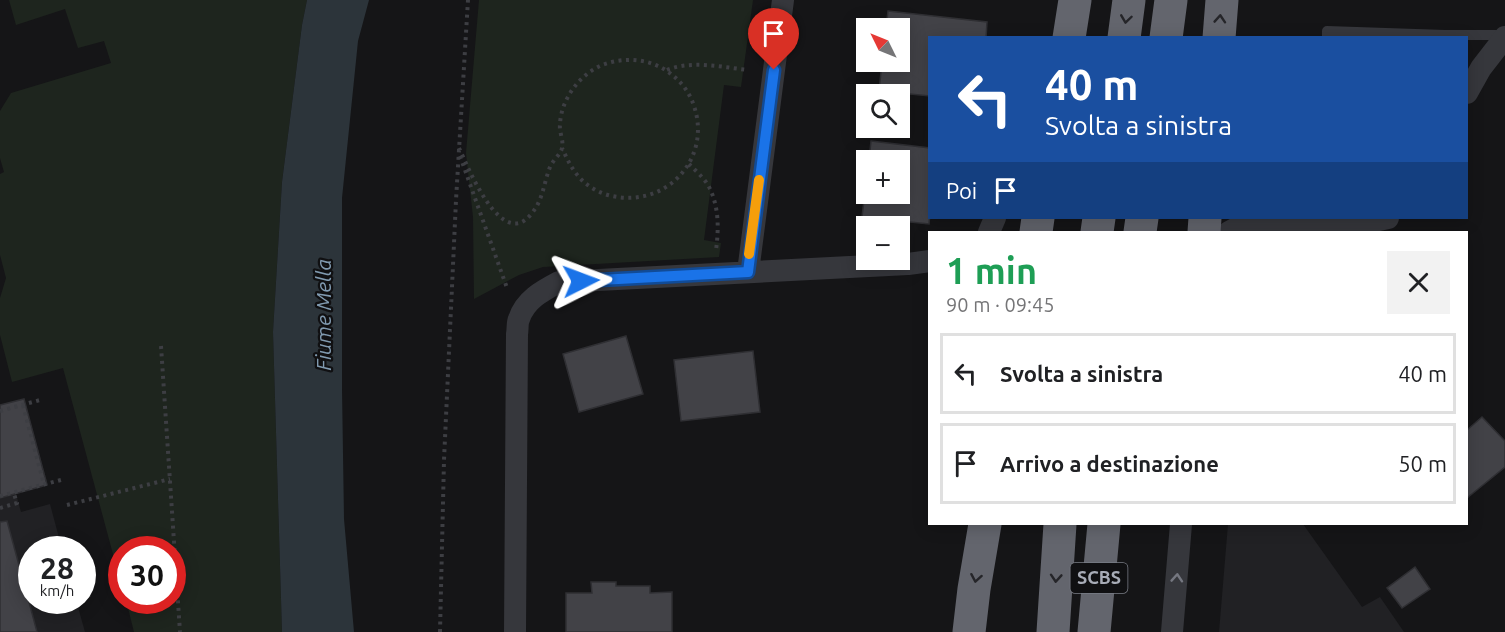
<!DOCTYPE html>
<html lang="it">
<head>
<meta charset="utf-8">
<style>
  body { margin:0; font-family:Ubuntu,sans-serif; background:#f2f2f2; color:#202124; height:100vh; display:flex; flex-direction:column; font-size:22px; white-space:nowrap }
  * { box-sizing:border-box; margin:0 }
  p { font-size:20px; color:#757577 }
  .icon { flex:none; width:33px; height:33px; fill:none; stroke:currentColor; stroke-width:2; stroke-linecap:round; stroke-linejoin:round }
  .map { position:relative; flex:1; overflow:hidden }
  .sheet { position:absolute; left:928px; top:231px; width:540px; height:294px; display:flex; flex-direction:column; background:#fff; border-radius:0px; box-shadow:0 3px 15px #0003 }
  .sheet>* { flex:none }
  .banner { position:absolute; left:928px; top:36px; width:540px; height:183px; border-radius:0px; box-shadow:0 3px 15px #0003; background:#1a4fa0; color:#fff; overflow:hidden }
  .needle { width:39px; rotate:313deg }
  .tools { position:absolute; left:856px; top:18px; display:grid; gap:12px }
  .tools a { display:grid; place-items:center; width:54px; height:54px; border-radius:0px; background:#fff; box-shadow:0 3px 15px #0003; font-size:30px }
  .speed { position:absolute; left:18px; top:536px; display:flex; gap:12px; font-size:30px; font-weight:700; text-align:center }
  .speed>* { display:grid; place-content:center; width:78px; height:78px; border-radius:50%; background:#fff; box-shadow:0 3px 15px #0003; line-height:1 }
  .speed small { font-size:15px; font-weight:400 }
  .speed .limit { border:9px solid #d22; background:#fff; color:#111 }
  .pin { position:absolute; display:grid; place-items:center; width:51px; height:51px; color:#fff; margin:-62px -26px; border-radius:50% 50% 50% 0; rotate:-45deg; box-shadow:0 0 6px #0007 }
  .pin .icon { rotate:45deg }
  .me { position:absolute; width:66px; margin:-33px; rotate:87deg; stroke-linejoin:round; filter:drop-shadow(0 0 4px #0008) }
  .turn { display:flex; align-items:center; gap:21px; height:126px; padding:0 18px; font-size:27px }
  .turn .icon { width:78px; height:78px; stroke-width:2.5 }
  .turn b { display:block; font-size:42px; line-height:51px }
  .then { display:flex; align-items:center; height:57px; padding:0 18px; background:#0003; gap:12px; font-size:22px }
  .round { display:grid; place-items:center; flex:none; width:63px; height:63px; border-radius:0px; background:#f2f2f2 }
  .overview { display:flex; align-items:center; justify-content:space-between; height:102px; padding:0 18px }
  h1 { font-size:36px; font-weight:700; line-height:45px; color:#1e9e55 }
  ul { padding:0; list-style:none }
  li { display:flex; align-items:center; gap:18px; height:81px; margin:0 12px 9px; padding:0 6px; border:3px solid #e0e0e0; border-radius:0px }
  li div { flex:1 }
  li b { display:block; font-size:22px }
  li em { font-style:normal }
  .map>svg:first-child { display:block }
  .built { fill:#212124 }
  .green { fill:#1e251e }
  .water { fill:#2c343a }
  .building { fill:#424247; stroke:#2f2f33; stroke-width:1.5 }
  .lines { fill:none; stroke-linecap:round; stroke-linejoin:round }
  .path { stroke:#3d3e43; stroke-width:4; stroke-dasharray:3 4.5; stroke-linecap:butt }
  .lane { stroke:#36373c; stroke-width:10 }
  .street { stroke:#36373c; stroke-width:22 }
  .highway { stroke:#63656d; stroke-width:33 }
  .oneway { stroke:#252529 }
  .oneway2 { stroke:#757780 }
  .route-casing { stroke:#114b97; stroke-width:15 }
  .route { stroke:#1a73e8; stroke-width:10 }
  .slow { stroke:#f59e0b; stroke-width:10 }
  .labels { text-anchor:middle; stroke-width:4.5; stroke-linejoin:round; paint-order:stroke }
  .shield { fill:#101012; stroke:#7a7d86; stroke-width:1.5 }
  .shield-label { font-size:18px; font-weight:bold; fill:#a8acb7 }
  .water-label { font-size:21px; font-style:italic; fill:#809ab0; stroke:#101012 }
</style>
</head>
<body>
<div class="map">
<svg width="1505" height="632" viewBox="0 0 1505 632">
  <rect width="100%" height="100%" fill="#151517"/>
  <!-- built -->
  <path class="built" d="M 24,399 L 48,485 L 16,494 L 21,512 L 50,504 L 62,549 L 32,549 L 32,600 L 76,600 L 85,632 L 0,632 L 0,405 Z
    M 1228,524 L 1303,524 L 1362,607 L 1380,597 L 1404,632 L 1219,632 Z"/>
  <!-- green -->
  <path class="green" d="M 9,0 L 307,0 L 302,25 L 282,182 L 273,332 L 282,632 L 134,632 L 126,600 L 172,600 L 172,549 L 122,549 L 121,584 L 63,368 L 12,382 L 0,335 L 0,298 L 6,278 L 0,255 L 0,174 L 4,172 L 0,158 L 0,111 L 11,93 L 111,63 L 104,41 L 78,48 L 65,9 L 16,25 Z
    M 479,0 L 753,0 L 741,87 L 724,85 L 704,240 L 721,243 L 719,257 L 543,267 L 519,275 L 474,299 L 473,217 L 466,153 Z"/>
  <!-- water -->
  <path class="water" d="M 307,0 L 369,0 L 358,41 L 342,198 L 342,389 L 344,519 L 354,632 L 282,632 L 273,332 L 282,182 L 302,25 Z"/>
  <!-- building -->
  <path class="building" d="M 888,11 L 987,22 L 986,38 L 930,38 L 930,96 L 879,91 L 882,62 L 900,62 L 900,28 L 886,28 Z
    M 871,141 L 930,148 L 930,213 L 929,224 L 862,217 L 867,175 L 867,194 L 900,194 L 900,160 L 869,160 Z
    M 626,336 L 643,394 L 579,412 L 563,354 Z
    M 753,351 L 760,412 L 681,421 L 674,360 Z
    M 24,399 L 47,485 L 0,498 L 0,405 Z
    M 1482,417 L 1505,441 L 1505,467 L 1467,498 L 1467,430 Z
    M 7,521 L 28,598 L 37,632 L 0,632 L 0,522 Z
    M 1415,567 L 1430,589 L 1402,608 L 1387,588 Z
    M 591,582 L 616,582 L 616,586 L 650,586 L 650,593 L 672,592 L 672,632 L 566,632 L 566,593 L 592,593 Z"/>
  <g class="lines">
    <!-- path -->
    <path class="path" d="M 667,70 C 692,60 721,67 748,70
      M 459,148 C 468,167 502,253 532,213 C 543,200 544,182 550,167 C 553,160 561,154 562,148 C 564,141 559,132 560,125 C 560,119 562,109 565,103 C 572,86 586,72 602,65 C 624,57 647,58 667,71 C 680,80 689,91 694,106 C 712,159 666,208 612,196 C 602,194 592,189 584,182 C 573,172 568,161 562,148
      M 460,156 L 507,288
      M 689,164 C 695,170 703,177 708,185 C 719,205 719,228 716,250
      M 161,346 L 180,632
      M 23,405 L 44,484
      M 0,411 L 40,400
      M 0,496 L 61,480
      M 67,505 L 170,479
      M 0,508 L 17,503 L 14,494
      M 82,597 L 90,595
      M 440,632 L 444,460 L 456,200 L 468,0"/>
    <!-- lane -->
    <path class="lane" d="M 1327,38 L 1327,31 L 1445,35 L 1505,35"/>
    <!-- street -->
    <path class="street" d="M 1467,93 L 1481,68 L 1505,37
      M 989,232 L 995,218
      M 1229,232 L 1242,225 L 1275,220 L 1370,222 L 1388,218
      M 748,272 L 783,0
      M 515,632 L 517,334 C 518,329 517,323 519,319 C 525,300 542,291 559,282 L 908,264 L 930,261
      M 1172,632 L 1181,524"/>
    <!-- highway -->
    <path class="highway" d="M 1069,38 L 1075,0
      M 1124,38 L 1129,0
      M 1166,38 L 1171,0
      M 1219,38 L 1222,0
      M 1036,232 L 1038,218
      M 1097,232 L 1099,218
      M 1140,232 L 1142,218
      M 1204,232 L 1205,218
      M 969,632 L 974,589 L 985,524
      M 1053,632 L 1060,524
      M 1094,632 L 1104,524"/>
  </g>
  <!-- one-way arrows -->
  <defs><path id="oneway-chevron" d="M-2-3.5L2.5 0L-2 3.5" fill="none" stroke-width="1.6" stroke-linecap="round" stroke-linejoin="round" transform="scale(1.5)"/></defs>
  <g class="oneway">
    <use href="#oneway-chevron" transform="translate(1126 19) rotate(98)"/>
    <use href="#oneway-chevron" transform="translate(1220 19) rotate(-86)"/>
    <use href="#oneway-chevron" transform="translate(976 578) rotate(100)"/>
    <use href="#oneway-chevron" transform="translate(1056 578) rotate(94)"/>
  </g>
  <use class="oneway2" href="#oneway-chevron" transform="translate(1177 578) rotate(-86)"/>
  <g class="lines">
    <defs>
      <path id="route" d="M 581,281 L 748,272 L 774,70"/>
    </defs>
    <!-- route casing -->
    <use href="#route" class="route-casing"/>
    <!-- route -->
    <use href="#route" class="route"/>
    <!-- slow -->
    <path class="slow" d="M 749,254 L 759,180"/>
  </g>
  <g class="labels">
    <!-- shield labels -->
    <rect class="shield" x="1070.5" y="563" width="57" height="30" rx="4.5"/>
    <g class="shield-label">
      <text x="1099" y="584">SCBS</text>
    </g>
    <!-- water labels -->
    <g class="water-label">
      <text transform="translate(324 315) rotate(-90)" y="7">Fiume Mella</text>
    </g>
  </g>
</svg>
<div class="tools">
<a><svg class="needle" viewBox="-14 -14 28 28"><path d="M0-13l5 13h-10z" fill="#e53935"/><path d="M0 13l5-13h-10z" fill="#757577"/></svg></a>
<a><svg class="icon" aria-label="search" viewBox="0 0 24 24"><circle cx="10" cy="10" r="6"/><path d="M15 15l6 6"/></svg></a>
<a>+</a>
<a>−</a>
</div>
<div class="speed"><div>28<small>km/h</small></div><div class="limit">30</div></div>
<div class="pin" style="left:774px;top:70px;background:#d93025"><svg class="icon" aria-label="arrive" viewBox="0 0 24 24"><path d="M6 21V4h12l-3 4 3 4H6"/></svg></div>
<svg class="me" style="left:581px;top:281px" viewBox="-20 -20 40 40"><path d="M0-17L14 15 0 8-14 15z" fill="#1a73e8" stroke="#fff" stroke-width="4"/></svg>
<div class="banner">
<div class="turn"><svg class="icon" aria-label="left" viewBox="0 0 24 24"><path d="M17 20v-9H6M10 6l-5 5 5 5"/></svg><div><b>40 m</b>Svolta a sinistra</div></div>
<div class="then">Poi<svg class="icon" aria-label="arrive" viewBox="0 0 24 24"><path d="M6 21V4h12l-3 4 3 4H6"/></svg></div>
</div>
<section class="sheet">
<div class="overview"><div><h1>1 min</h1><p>90 m · 09:45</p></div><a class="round"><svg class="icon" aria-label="close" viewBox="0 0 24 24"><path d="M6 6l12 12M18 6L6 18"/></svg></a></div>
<ul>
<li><svg class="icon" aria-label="left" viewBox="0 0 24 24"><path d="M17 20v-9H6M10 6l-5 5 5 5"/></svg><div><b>Svolta a sinistra</b></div><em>40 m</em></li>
<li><svg class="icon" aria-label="arrive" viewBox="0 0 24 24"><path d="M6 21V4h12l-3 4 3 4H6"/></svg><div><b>Arrivo a destinazione</b></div><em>50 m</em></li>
</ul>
</section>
</div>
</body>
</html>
